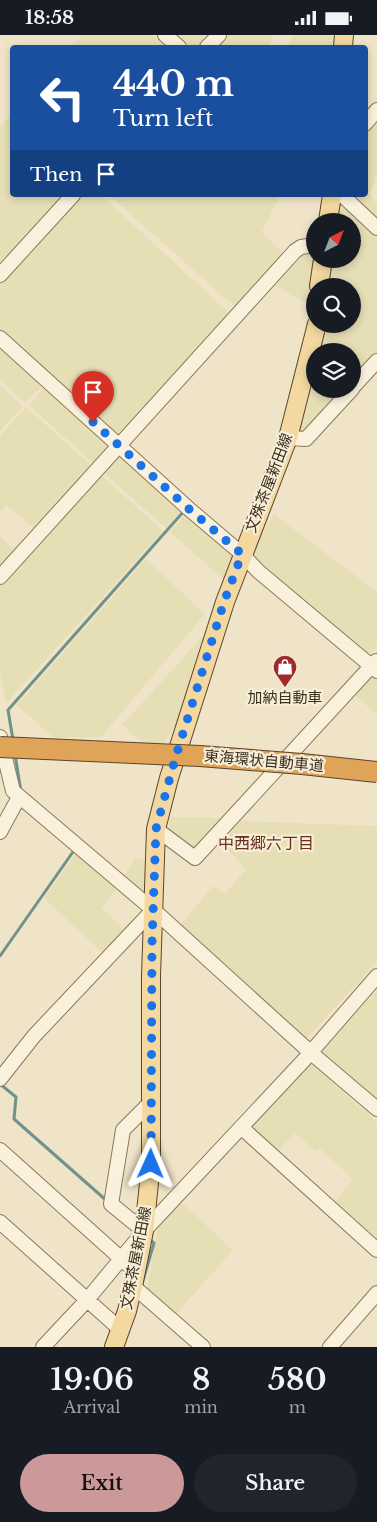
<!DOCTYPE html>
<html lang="en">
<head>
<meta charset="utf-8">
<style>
  body { margin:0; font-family:"Libre Baskerville","Noto Sans JP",serif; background:#20242c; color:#f1f3f6; height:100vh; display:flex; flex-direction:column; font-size:19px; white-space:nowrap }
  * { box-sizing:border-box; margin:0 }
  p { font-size:16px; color:#9ea1a6 }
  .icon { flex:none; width:28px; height:28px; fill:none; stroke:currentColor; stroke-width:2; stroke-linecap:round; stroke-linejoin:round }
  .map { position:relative; height:1312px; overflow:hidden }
  .drawer { display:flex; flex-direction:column; background:#171b24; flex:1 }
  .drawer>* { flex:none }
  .top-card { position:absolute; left:10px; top:10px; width:358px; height:152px; border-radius:5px; box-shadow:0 2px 8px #0003; background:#1a4fa0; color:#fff; overflow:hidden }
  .needle { width:32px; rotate:42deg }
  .fabs { position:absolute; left:306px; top:178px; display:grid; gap:10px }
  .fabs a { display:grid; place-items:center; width:55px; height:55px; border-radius:50%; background:#171b24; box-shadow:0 2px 8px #0003; font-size:25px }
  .pin { position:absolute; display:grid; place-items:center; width:42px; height:42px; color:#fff; margin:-51px -21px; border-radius:50% 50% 50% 0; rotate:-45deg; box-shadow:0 0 5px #0007 }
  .pin .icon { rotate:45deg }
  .me { position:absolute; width:55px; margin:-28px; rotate:1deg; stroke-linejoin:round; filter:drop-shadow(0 0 4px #0008) }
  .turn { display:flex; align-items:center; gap:18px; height:105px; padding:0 20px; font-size:22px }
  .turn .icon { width:65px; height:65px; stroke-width:2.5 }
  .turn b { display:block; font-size:35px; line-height:42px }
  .then { display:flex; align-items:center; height:48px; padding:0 20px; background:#0003; gap:10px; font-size:19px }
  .eta { display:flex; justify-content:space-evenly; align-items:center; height:85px; text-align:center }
  .eta b { font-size:30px; font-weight:600; line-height:35px }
  .action { display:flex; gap:10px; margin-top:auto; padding:10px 20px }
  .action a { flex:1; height:58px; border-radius:30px; background:#cc999b; color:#111; font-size:20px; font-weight:600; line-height:58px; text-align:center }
  .action a+a { background:#20242c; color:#f1f3f6 }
  .status { display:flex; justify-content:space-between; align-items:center; height:35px; padding:0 25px; background:#171b24; direction:ltr }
  .status svg { height:14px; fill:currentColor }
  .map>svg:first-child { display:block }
  .farmland { fill:#e6deb5 }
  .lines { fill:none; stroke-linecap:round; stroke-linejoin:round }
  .stream { stroke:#6f938a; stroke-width:3 }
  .minor-casing { stroke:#8d765c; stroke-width:16 }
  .major-casing { stroke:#5b4430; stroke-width:20 }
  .minor { stroke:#faf1dc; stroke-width:14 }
  .major { stroke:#f3d9a0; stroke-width:18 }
  .highway-bridge-casing { stroke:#5b4430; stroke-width:22; stroke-linecap:butt }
  .highway-bridge { stroke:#e0a458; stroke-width:20 }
  .route { stroke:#1a73e8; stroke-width:9; stroke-dasharray:0 16.2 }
  .labels { text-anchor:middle; stroke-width:4.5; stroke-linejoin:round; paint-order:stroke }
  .street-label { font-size:15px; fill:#3d2e20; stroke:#f7eed8 }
  .poi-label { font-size:15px; fill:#3d2e20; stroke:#f7eed8 }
  .neighbourhood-label { font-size:16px; fill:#6b2e1e; stroke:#f7eed8 }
</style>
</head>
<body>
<div class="status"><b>18:58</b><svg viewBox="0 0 49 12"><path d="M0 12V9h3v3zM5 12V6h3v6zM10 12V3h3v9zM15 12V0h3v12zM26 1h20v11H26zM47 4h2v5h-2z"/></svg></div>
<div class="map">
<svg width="377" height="1312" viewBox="0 0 377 1312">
  <rect width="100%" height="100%" fill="#f0e4c8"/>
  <!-- farmland -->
  <path class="farmland" d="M 82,0 L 152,0 L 166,12 L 71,12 Z
    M 172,0 L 206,0 L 195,12 L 186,12 Z
    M 223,0 L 274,0 L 268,12 L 213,12 Z
    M 292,0 L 328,0 L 339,3 L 338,12 L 288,12 Z
    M 11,80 L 12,82 L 12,160 L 68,160 L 0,235 L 0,92 Z
    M 377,85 L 377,145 L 368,158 L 377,167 L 377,178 L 374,182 L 351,160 L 365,160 L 365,101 Z
    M 77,160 L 101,160 L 229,278 L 118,403 L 0,298 L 0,244 Z
    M 109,160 L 280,160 L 262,197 L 282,217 L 281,222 L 234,271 Z
    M 335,161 L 377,201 L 377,319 L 353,346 L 352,316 L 316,316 L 323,289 L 352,289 L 352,251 L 328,251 L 330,224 L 352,224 L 352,186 L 333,186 Z
    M 315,212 L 313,250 L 310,271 L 269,247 L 296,216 Z
    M 0,308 L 46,347 L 26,368 L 0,345 Z
    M 315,321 L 315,354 L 346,354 L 306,399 L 297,396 Z
    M 47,349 L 110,406 L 111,413 L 95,430 L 29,370 Z
    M 0,351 L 23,372 L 0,396 Z
    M 26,372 L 94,433 L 36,495 L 7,470 L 0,477 L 0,401 Z
    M 121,415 L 184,472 L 166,493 L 102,436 Z
    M 101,440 L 163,496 L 6,668 L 0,636 L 0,548 Z
    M 188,476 L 237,519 L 225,546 L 170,497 Z
    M 274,479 L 377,557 L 377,611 L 371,618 L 362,617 L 251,518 Z
    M 0,502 L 16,517 L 0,535 Z
    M 146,524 L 205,579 L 101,702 L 54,703 L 17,670 Z
    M 204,600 L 178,687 L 163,710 L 144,709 L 122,690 Z
    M 372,638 L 377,643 L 377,680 L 353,658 Z
    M 170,782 L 228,783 L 194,818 L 168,798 Z
    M 241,786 L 377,791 L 377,927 L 305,1005 L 178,892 L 213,851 L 225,859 L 246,834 L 221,808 Z
    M 77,817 L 117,853 L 102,873 L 126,897 L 105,920 L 44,863 Z
    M 135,823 L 151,827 L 149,861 L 121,847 Z
    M 377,955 L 377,1068 L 321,1018 Z
    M 309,1027 L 377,1087 L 377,1210 L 332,1170 L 353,1144 L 319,1113 L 315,1116 L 295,1098 L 276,1118 L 253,1097 L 253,1087 Z
    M 181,1167 L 233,1215 L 176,1279 L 147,1253 L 158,1191 Z"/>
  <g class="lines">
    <!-- stream -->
    <path class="stream" d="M 13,705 L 8,675 L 184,476
      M 15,719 L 21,757
      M 0,921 L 75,814
      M 0,1049 L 16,1062 L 14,1084 L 107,1166
      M 142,1249 L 154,1208 L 149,1204"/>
    <defs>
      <path id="minor" d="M 165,0 L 179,12
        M 207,12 L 219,0
        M 365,89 L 377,75
        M 342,160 L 377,193
        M 0,240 L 73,160
        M 0,303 L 189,474 L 242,519 L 258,536 L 377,636
        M 352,353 L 377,326
        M 288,403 L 306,404 L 352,354
        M 0,542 L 295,216 L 301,212 L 315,210
        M 0,702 L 13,756 L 158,879 L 310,1017 L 377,1074
        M 156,794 L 195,823 L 376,626
        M 0,797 L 19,762
        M 0,1044 L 34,1001 L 153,875
        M 242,1093 L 377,1215
        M 0,1115 L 136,1237
        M 0,1187 L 121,1295
        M 144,1196 L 111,1169 L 123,1095 L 151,1067
        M 133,1251 L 203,1312
        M 43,1312 L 87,1265 L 144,1196 L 305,1024 L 377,941
        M 330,1312 L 377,1258"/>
      <path id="major" d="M 343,12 L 344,0
        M 328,186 L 332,160
        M 319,251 L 323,224
        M 114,1312 L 127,1276 L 133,1251 L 144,1196 L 151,1129 L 151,941 L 156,794 L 169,743 L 225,567 L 288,403 L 317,289"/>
    </defs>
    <!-- minor casing -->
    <use href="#minor" class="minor-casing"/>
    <!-- major casing -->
    <use href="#major" class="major-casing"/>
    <!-- minor -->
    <use href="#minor" class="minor"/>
    <!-- major -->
    <use href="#major" class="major"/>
    <defs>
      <path id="highway-bridge" d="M 0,712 L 200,721 L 302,729 L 377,737"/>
    </defs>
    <!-- highway-bridge casing -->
    <use href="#highway-bridge" class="highway-bridge-casing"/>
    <!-- highway-bridge -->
    <use href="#highway-bridge" class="highway-bridge"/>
  </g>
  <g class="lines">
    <!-- route -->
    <path class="route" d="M 93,387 L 189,474 L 242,519 L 224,567 L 175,724 L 156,794 L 152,908 L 151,1129"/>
  </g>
  <!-- icons -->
  <defs>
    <symbol id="shop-pin" viewBox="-11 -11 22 30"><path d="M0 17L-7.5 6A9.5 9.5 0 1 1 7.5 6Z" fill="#9e2a2b" stroke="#f7eed8"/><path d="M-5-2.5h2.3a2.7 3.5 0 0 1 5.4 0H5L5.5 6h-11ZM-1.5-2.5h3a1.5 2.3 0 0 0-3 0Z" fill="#fff"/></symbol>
  </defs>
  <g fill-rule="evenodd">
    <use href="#shop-pin" x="271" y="618" width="28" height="38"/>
  </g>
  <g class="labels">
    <!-- street labels -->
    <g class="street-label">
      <text transform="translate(269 448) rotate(-69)" y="5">文殊茶屋新田線</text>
      <text transform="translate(264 726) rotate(5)" y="5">東海環状自動車道</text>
      <text transform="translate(136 1223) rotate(-79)" y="5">文殊茶屋新田線</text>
    </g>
    <!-- poi labels -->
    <g class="poi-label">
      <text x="285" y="668">加納自動車</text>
    </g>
    <!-- neighbourhood labels -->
    <g class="neighbourhood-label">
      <text x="266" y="814">中西郷六丁目</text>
    </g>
  </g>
</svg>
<div class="fabs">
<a><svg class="needle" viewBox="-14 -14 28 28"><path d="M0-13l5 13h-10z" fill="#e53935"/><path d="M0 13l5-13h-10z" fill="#9ea1a6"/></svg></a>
<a><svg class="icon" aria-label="search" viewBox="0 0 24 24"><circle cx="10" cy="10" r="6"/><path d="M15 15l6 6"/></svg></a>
<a><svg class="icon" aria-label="layers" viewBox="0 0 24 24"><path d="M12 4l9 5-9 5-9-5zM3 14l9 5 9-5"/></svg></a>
</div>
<div class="pin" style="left:93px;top:387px;background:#d93025"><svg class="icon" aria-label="arrive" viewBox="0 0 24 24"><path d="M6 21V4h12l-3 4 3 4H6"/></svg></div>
<svg class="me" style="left:151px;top:1129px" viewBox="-20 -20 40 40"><path d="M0-17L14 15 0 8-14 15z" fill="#1a73e8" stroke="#fff" stroke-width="4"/></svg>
<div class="top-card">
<div class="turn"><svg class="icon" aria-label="left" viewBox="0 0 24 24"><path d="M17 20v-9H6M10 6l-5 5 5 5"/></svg><div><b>440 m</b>Turn left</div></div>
<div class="then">Then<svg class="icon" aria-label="arrive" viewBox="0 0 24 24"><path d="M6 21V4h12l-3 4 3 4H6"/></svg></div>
</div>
</div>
<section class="drawer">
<div class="eta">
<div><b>19:06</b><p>Arrival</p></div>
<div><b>8</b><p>min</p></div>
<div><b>580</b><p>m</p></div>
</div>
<div class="action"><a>Exit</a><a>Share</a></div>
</section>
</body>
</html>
